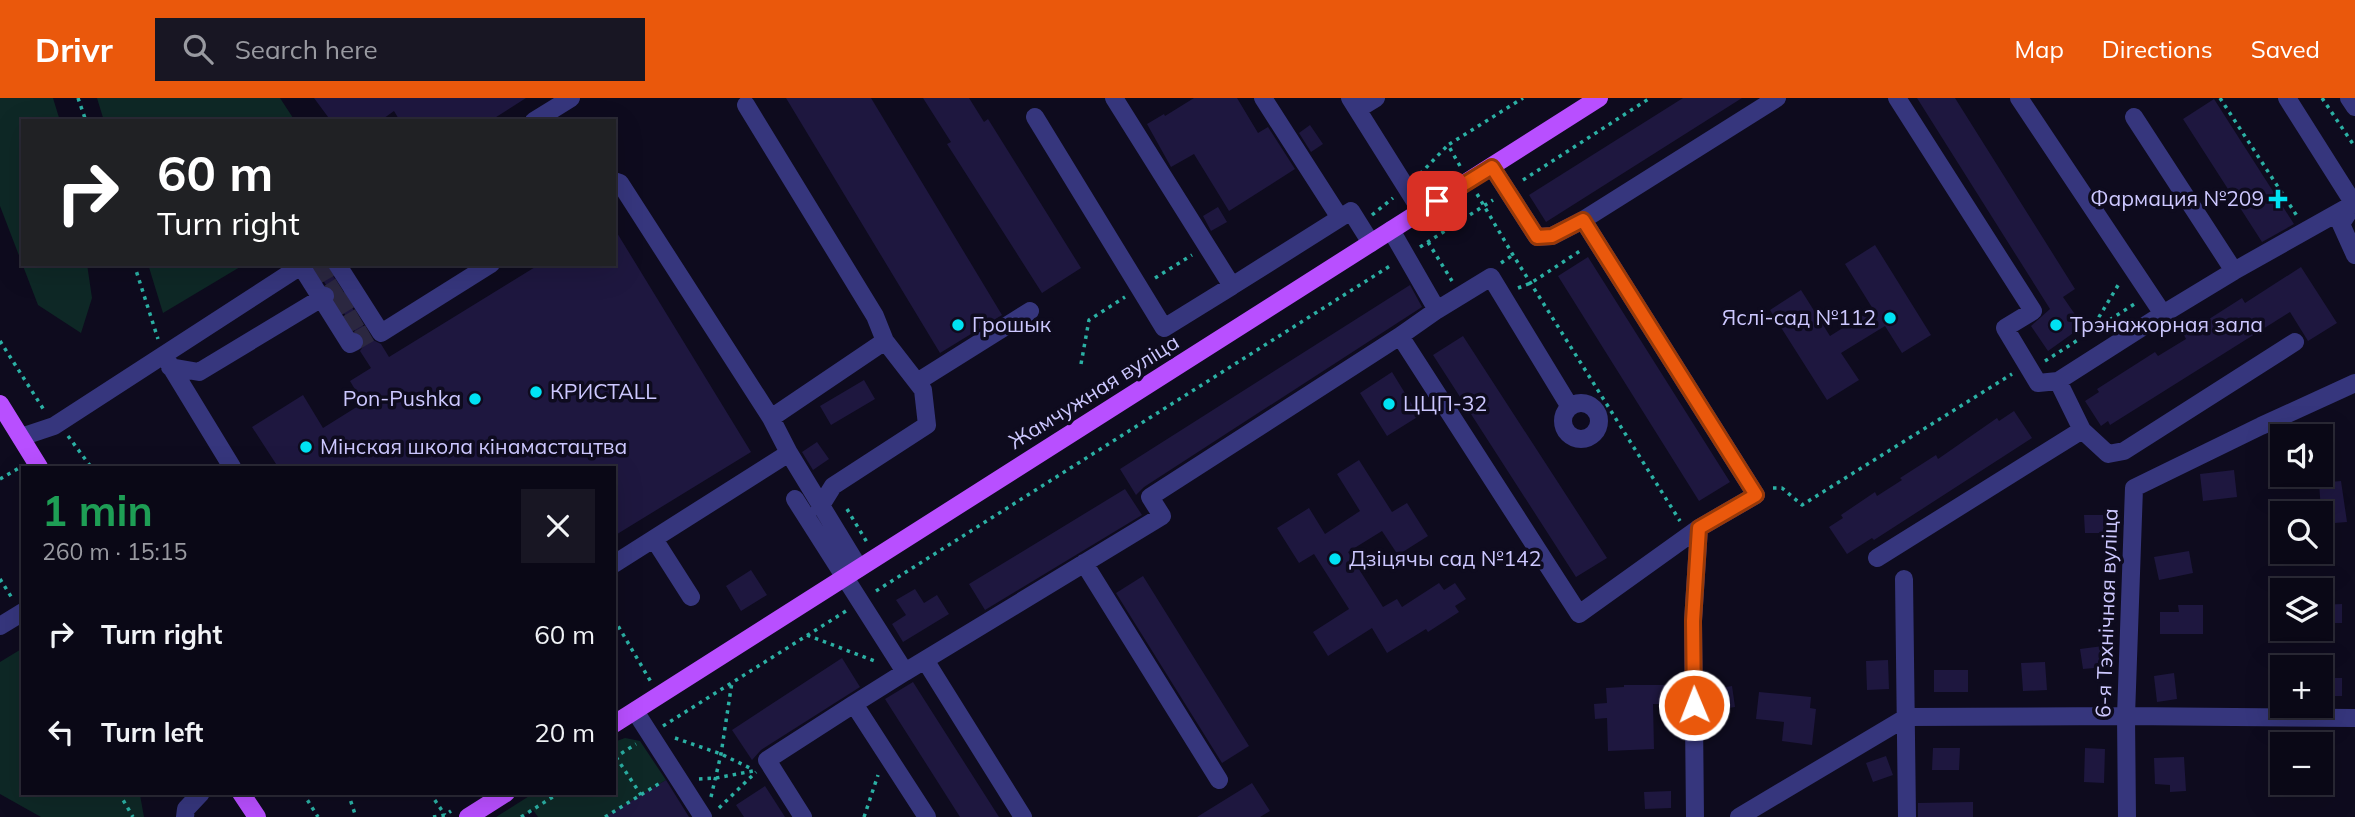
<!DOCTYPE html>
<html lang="en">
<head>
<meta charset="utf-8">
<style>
  body { margin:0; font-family:Mulish,sans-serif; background:#181623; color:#f1f3f6; height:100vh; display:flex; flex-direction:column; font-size:26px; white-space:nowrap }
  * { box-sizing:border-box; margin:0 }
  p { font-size:23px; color:#999aa1 }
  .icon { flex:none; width:38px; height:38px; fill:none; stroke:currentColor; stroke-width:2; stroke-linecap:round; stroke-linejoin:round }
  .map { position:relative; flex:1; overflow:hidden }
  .sheet { position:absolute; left:21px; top:368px; width:595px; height:329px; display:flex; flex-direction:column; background:#0a0816; border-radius:0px; box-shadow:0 7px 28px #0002,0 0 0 2px #2a2935 }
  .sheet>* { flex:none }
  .guide { position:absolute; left:21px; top:21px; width:595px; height:147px; border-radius:0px; box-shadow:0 7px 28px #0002,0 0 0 2px #2a2935; background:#202124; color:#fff; overflow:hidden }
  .tools { position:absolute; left:2270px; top:326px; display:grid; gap:14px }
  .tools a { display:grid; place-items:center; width:63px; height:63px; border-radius:0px; background:#0a0816; box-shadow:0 7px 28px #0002,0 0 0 2px #2a2935; font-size:35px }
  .pin { position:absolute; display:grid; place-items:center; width:60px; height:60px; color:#fff; margin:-30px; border-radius:14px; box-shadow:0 4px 10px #0006 }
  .me { position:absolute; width:77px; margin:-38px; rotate:359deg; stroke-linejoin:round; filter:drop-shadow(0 0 5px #0008) }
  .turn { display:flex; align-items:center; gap:24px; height:147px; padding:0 21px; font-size:32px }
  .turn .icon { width:91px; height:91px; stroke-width:2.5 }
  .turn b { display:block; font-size:49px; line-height:60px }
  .round { display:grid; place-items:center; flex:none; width:74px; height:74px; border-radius:0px; background:#181623 }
  .headline { display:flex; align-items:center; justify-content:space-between; height:119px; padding:0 21px }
  h1 { font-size:42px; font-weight:700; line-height:52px; color:#1e9e55 }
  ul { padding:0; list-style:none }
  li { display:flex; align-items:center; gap:21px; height:98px; padding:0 21px }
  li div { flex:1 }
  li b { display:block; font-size:26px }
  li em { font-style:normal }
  header { display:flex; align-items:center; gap:42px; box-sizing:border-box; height:98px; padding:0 35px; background:#ea580c; color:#fff }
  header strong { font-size:33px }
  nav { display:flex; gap:38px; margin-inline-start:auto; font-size:24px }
  .search { width:490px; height:63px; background:#181623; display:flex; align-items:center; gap:18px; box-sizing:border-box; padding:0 24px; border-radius:0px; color:#999aa1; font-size:26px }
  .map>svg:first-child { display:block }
  .green { fill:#0e2826 }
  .building { fill:#1e173f }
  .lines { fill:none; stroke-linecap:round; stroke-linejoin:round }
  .minor-tunnel { stroke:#2b2740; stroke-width:18; stroke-dasharray:18 9; stroke-linecap:butt }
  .path { stroke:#2bb0a4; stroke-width:3.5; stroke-dasharray:3.5 5; stroke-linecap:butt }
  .minor { stroke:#36367d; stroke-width:18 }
  .major { stroke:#b84fff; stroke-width:18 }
  .route-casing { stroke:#983908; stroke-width:18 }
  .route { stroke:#ea580c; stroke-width:12 }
  .poi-dot { fill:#00e2f3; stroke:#0e0b1e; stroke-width:2.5 }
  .labels { text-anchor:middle; stroke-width:7; stroke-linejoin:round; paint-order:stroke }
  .poi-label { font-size:21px; fill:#cdc8ff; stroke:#0e0b1e; text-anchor:start }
  .street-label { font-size:21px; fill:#cdc8ff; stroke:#0e0b1e }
</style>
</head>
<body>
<header>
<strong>Drivr</strong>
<div class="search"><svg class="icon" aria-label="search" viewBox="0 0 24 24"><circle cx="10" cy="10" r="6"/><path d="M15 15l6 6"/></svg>Search here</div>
<nav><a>Map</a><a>Directions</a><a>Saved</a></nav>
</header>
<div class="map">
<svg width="2355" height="719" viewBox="0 0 2355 719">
  <rect width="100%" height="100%" fill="#0e0b1e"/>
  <!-- green -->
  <path class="green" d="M 0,0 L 53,0 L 60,23 L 23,23 L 23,166 L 87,166 L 92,200 L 81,235 L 38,207 L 0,108 Z
    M 97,0 L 280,0 L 295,23 L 104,23 Z
    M 148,166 L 245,166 L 163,215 Z
    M 23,550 L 23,695 L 142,695 L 140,697 L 144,719 L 41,719 L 0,696 L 0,564 Z
    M 625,640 L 640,643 L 666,682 L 605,719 L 538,719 L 533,712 L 521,719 L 496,719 L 534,695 L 614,695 L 614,644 Z"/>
  <!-- building -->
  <path class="building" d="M 314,0 L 526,0 L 490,23 L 400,23 L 394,13 L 380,23 L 331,23 Z
    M 786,0 L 871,0 L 1002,217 L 940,255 Z
    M 923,0 L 969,0 L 984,24 L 988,21 L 1081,170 L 1042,195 L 947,46 L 951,44 Z
    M 1194,0 L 1237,0 L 1258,35 L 1268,29 L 1295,71 L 1229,113 L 1194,56 L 1171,69 L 1147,26 L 1164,16 L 1165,18 Z
    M 1683,0 L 1742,0 L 1546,124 L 1529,97 Z
    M 1917,0 L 1955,0 L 2075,191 L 2063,199 L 2083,228 L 2048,253 L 2031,228 L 2050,211 Z
    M 2214,1 L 2294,126 L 2262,144 L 2183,21 Z
    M 1310,27 L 1323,46 L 1311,54 L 1299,35 Z
    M 1218,109 L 1227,124 L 1211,133 L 1203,118 Z
    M 614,130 L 751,354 L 614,438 L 614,369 L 278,369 L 252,329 L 303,297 L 323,330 L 363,305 L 350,283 L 371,270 L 360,253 L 365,245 L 364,240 L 355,233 L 336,202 L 334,192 L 326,187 L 315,169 L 318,166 L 326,166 L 371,241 L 381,246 L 389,259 L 540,166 L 614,166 Z
    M 1875,147 L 1931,237 L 1902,255 L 1885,228 L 1841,255 L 1859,282 L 1827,302 L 1770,212 L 1801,192 L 1830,238 L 1873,211 L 1845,166 Z
    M 1588,159 L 1730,384 L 1699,403 L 1558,178 Z
    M 2301,169 L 2337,225 L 2308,243 L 2290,214 L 2110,327 L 2108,323 L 2101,328 L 2085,303 L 2099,294 L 2097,291 L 2155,254 L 2158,258 L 2186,241 L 2184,237 L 2206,223 L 2242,200 L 2245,205 Z
    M 1410,187 L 1422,209 L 1144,389 L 1136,397 L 1120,371 Z
    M 1463,238 L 1607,460 L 1576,479 L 1433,257 Z
    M 1392,274 L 1419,318 L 1387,338 L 1360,295 Z
    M 864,282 L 875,301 L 831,327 L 820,308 Z
    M 2014,313 L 2032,340 L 1874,442 L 1872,440 L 1847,456 L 1829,429 L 1843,420 L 1841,417 L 1875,394 L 1877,398 L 1902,382 L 1900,380 L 1936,357 L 1938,361 L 1997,320 L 1999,323 Z
    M 817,344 L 829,361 L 813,372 L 802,354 Z
    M 1359,362 L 1392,414 L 1407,405 L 1428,438 L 1398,457 L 1382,433 L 1348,454 L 1383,509 L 1397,501 L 1402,509 L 1439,485 L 1444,492 L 1455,485 L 1466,501 L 1455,508 L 1459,514 L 1428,534 L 1426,531 L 1387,555 L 1372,530 L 1328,558 L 1313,534 L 1349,511 L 1314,456 L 1299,465 L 1277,430 L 1309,410 L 1325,436 L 1360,413 L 1337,376 Z
    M 2234,372 L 2237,399 L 2203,403 L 2200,376 Z
    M 2341,383 L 2347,424 L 2322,426 L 2319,385 Z
    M 1125,391 L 1142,417 L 985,512 L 969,486 Z
    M 2084,417 L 2103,417 L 2104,435 L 2085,435 Z
    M 2189,453 L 2193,475 L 2159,482 L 2154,459 Z
    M 751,472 L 767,497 L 741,513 L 726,488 Z
    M 1143,478 L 1249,648 L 1222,665 L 1116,495 Z
    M 915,491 L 924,505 L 937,497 L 949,516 L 903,544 L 892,526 L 906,517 L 896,502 Z
    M 2342,506 L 2342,525 L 2320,525 L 2320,507 Z
    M 2178,507 L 2203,507 L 2203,536 L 2160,536 L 2160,514 L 2179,514 Z
    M 2103,548 L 2105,569 L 2083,571 L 2080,551 Z
    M 842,560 L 860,589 L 761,652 L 752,662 L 732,632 Z
    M 1888,562 L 1889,591 L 1867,592 L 1866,563 Z
    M 2045,564 L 2047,592 L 2023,593 L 2021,565 Z
    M 1934,572 L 1968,572 L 1968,594 L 1934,594 Z
    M 2174,575 L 2177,601 L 2157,604 L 2154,578 Z
    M 2320,580 L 2342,580 L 2342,598 L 2320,598 Z
    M 913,584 L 999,719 L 960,719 L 885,601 Z
    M 1624,587 L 1671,587 L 1671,606 L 1653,606 L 1654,651 L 1608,653 L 1607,620 L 1595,621 L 1594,606 L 1607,605 L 1606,590 L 1624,589 Z
    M 1732,588 L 1735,609 L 1717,612 L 1714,591 Z
    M 1759,594 L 1811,599 L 1810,610 L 1816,611 L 1812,647 L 1782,643 L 1784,624 L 1756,621 Z
    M 1933,650 L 1960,650 L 1959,672 L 1932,672 Z
    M 2085,650 L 2105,651 L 2104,685 L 2084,684 Z
    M 1886,658 L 1893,677 L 1873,684 L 1866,665 Z
    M 2184,659 L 2186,693 L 2170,694 L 2170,687 L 2155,686 L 2154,660 Z
    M 666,682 L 689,719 L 605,719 L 641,697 Z
    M 1252,685 L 1270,713 L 1260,719 L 1197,719 Z
    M 765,688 L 785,719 L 744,719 L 736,707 Z
    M 1671,693 L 1671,710 L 1645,711 L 1644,694 Z
    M 1973,704 L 1973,719 L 1918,719 L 1918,705 Z"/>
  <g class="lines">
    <!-- minor-tunnel -->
    <path class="minor-tunnel" d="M 314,179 L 333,168
      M 325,198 L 344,186
      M 334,211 L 352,200
      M 344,228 L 363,217
      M 354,244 L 373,233"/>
    <!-- path -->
    <path class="path" d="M 78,0 L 86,23
      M 2220,0 L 2297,118
      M 2322,0 L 2355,49
      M 1460,68 L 1448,47 L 1523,0
      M 1420,76 L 1448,47
      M 1523,82 L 1650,0
      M 1477,96 L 1513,157 L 1680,423
      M 1372,117 L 1393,100
      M 1428,144 L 1452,183
      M 1420,149 L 1493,102
      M 1501,165 L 1513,157
      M 134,166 L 158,241
      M 1155,180 L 1192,157
      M 1518,190 L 1531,185 L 1583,151
      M 2090,234 L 2120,184
      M 0,243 L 44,312
      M 2045,263 L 2136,205
      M 1081,266 L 1089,222 L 1125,199
      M 68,338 L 91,369
      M 0,381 L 19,370
      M 1773,390 L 1782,390 L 1802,407 L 2012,276
      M 847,411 L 868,446
      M 0,481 L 12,500
      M 876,493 L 1393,166
      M 614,521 L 651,584
      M 807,537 L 877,564
      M 663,628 L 846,513
      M 675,640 L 721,656 L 752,671
      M 616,659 L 641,697
      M 614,660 L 636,646
      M 699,681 L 716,680 L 753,673
      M 119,695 L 133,719
      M 303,695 L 318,719
      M 348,695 L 356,719
      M 430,695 L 445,717
      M 711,699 L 721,656 L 732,584
      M 719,710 L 756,674
      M 433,719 L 445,717 L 451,713
      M 521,719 L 559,695
      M 605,719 L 660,685
      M 864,719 L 878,677"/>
    <!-- minor -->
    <path class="minor" d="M 1114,0 L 1232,188 L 1351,113 L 1371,145
      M 1263,0 L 1340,120
      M 1350,0 L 1421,113
      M 1897,0 L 2033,213 L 2005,230 L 2038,285 L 2058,283
      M 2019,0 L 2163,216 L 2234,173 L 2134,19
      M 2287,0 L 2354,106
      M 2349,0 L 2355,9
      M 746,7 L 875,218 L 885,243 L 771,320
      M 1358,11 L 1376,0
      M 1035,19 L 1164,230 L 1232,188
      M 534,23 L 571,0
      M 1492,69 L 1537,139 L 1552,138 L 1583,122
      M 614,83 L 620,85 L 771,320 L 789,355 L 614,466
      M 2353,107 L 2341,126 L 2355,157
      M 337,166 L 381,235 L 491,166
      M 301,168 L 350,246 L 354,244
      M 2234,173 L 2355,105
      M 1437,212 L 1491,179 L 1570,309
      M 1400,238 L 1579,516 L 1699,430 L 1756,397 L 1583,122 L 1777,0
      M 168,264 L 232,369
      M 170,269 L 199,274 L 325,198
      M 917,284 L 1030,213
      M1563 323a18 18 0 1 1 36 0a18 18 0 1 1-36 0Z
      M 2082,332 L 2108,356 L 2124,353 L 2295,244
      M 21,339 L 54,328 L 304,166
      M 789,355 L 859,470
      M 795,401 L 905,574 L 1162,418 L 1150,399 L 1400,238 L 1437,212 L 1391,132
      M 820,409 L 833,388 L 927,327 L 923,292 L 885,243
      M 654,441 L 691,499
      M 1877,460 L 2082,332 L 2058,283 L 2163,216
      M 1084,465 L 1219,682
      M 1904,481 L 1907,719
      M 0,528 L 23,514
      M 925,562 L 1023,719
      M 905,574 L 854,606 L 927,719
      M 635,613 L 703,719
      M 185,719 L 186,711 L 201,695
      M 803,719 L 767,662 L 854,606
      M 1695,719 L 1693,523 L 1699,430
      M 1739,719 L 1907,619 L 2126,618 L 2355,620
      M 2127,719 L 2126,618 L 2134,390 L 2261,328 L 2355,285"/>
    <!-- major -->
    <path class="major" d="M 0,306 L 39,369
      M 614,626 L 1599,0
      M 241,695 L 257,719
      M 468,719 L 506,695"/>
  </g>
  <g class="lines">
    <defs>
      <path id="route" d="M 1437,103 L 1492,69 L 1537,139 L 1552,138 L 1583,122 L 1756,397 L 1699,430 L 1693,523 L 1694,607"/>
    </defs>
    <!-- route casing -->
    <use href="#route" class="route-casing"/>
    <!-- route -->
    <use href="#route" class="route"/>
  </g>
  <!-- markers -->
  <g class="poi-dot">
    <path d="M2274.5 90.5h7v7h7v7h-7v7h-7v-7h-7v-7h7z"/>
    <circle cx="1890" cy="220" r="7"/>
    <circle cx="958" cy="227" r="7"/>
    <circle cx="2056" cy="227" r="7"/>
    <circle cx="536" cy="294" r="7"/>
    <circle cx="475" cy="301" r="7"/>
    <circle cx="1389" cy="306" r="7"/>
    <circle cx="306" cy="349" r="7"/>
    <circle cx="1335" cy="461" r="7"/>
  </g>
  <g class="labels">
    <!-- poi labels -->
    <g class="poi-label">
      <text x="2264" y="108" text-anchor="end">Фармация №209</text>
      <text x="1876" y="227" text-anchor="end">Яслі-сад №112</text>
      <text x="972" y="234">Грошык</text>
      <text x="2070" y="234">Трэнажорная зала</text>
      <text x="550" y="301">КРИСТАLL</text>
      <text x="461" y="308" text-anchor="end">Pon-Pushka</text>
      <text x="1403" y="313">ЦЦП-32</text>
      <text x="320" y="356">Мінская школа кінамастацтва</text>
      <text x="1349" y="468">Дзіцячы сад №142</text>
    </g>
    <!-- street labels -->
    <g class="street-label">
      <text transform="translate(1094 294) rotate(-32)" y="7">Жамчужная вуліца</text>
      <text transform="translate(2107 515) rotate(-88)" y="7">6-я Тэхнічная вуліца</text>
    </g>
  </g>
</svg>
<div class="tools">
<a><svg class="icon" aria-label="sound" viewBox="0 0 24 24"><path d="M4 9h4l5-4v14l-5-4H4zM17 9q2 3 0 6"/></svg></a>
<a><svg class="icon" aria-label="search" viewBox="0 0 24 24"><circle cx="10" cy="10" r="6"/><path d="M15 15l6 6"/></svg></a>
<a><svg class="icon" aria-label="layers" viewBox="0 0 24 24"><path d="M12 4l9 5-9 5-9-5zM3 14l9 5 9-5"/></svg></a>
<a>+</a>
<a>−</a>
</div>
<div class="pin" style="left:1437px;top:103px;background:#d93025"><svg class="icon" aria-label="arrive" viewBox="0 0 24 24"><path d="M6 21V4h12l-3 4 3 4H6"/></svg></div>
<svg class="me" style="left:1694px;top:607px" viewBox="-20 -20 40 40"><circle r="17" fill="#ea580c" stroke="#fff" stroke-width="3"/><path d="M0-11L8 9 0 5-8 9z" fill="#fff"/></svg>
<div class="guide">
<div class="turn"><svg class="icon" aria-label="right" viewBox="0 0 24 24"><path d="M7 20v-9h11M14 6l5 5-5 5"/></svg><div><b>60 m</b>Turn right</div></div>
</div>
<section class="sheet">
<div class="headline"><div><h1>1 min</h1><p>260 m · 15:15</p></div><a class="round"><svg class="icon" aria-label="close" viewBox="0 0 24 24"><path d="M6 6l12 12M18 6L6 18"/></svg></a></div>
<ul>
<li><svg class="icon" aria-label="right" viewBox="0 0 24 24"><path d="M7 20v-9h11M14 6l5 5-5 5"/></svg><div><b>Turn right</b></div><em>60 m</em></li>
<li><svg class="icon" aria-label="left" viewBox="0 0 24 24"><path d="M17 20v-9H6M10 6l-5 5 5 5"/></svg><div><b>Turn left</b></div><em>20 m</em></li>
</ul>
</section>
</div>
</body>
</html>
